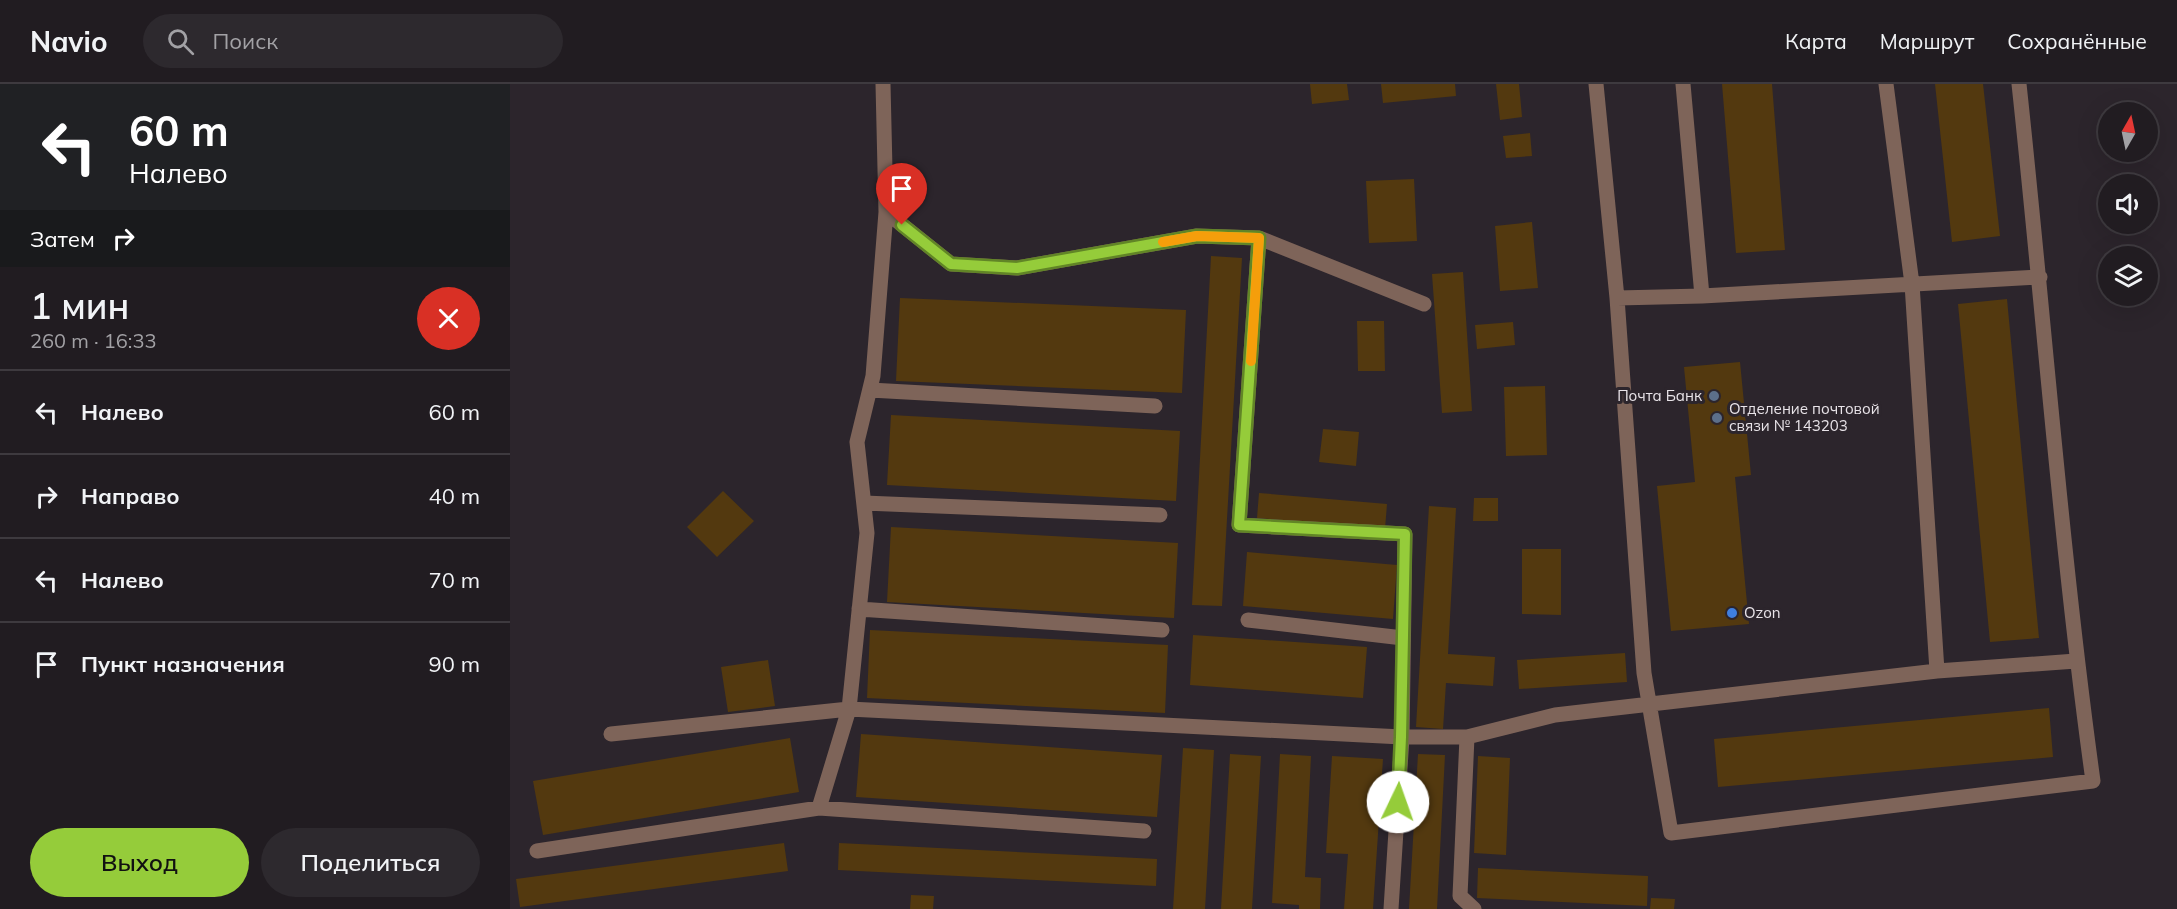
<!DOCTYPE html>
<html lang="ru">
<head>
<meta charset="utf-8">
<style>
  body { margin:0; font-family:Mulish,sans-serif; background:#2d292e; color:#f1f3f6; height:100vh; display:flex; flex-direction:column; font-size:22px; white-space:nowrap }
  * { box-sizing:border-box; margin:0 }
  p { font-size:20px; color:#a2a1a5 }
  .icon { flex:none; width:33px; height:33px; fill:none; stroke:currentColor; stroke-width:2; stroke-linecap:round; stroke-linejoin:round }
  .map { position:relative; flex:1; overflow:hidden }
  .drawer { display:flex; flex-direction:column; background:#211c21; width:510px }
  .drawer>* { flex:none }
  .top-card { background:#202124; color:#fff; overflow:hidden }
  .needle { width:39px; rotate:9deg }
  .controls { position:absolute; left:1588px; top:18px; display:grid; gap:12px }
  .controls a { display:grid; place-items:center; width:60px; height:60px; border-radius:50%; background:#211c21; box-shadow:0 6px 24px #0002,0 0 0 2px #3e3a3f; font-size:30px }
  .pin { position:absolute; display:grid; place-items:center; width:51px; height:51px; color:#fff; margin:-62px -26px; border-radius:50% 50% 50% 0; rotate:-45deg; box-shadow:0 0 6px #0007 }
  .pin .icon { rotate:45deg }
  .me { position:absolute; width:66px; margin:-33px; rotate:3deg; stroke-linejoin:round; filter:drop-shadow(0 0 4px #0008) }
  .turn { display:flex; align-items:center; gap:21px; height:126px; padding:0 30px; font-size:27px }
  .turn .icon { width:78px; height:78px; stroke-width:2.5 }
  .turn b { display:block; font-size:42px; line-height:51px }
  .then { display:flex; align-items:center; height:57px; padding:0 30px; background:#0003; gap:12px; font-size:22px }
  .round { display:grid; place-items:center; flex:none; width:63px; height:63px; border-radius:32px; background:#2d292e }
  .overview { display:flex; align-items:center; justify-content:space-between; height:102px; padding:0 30px }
  h1 { font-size:36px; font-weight:600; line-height:45px }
  .button { display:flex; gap:12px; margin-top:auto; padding:12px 30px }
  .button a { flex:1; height:69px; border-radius:36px; background:#95cc3a; color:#111; font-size:24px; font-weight:600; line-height:69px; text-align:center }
  .button a+a { background:#2d292e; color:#f1f3f6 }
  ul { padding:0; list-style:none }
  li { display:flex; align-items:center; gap:18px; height:84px; padding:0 30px; border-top:2px solid #3e3a3f }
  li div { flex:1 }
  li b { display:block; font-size:22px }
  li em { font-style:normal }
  header { display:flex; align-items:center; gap:36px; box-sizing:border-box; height:84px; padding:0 30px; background:#211c21; border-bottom:2px solid #3e3a3f }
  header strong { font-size:28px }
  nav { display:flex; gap:33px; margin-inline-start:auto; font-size:21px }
  .search { width:420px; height:54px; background:#2d292e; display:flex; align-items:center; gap:15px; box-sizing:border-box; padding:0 21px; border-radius:33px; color:#a2a1a5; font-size:22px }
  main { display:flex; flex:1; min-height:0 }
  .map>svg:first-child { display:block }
  .building { fill:#53390f }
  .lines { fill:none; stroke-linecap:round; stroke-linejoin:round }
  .minor { stroke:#7e6459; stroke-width:15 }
  .route-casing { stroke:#618526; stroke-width:15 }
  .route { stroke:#95cc3a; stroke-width:10 }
  .slow { stroke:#f59e0b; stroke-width:10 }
  .service-dot { fill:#5c6f8a; stroke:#2c252c; stroke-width:2 }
  .shop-dot { fill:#3f7fe0; stroke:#2c252c; stroke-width:2 }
  .labels { text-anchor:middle; stroke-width:6; stroke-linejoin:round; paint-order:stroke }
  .poi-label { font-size:15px; fill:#e9e4e9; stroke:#2c252c; text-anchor:start }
</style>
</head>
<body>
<header>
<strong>Navio</strong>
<div class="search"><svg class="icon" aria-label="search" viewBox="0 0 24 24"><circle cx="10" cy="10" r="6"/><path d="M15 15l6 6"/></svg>Поиск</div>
<nav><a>Карта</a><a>Маршрут</a><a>Сохранённые</a></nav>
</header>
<main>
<section class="drawer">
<div class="top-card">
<div class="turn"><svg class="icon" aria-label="left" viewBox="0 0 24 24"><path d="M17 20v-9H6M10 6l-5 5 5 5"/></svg><div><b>60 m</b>Налево</div></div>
<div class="then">Затем<svg class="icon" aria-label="right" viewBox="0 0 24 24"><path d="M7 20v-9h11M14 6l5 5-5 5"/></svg></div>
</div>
<div class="overview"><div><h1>1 мин</h1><p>260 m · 16:33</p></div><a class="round" style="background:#d93025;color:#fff"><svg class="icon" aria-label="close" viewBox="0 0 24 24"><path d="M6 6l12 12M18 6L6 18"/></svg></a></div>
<ul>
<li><svg class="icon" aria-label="left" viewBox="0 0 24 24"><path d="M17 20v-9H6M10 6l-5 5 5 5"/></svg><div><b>Налево</b></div><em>60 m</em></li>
<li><svg class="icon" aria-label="right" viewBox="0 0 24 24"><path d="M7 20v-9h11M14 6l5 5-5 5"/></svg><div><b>Направо</b></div><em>40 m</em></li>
<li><svg class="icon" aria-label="left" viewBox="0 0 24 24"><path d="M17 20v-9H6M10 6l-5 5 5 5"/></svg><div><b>Налево</b></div><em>70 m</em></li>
<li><svg class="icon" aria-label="arrive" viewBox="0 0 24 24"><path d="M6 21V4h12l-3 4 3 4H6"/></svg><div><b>Пункт назначения</b></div><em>90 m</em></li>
</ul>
<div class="button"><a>Выход</a><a>Поделиться</a></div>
</section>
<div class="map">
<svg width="1667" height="825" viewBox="0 0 1667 825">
  <rect width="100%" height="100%" fill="#2c252c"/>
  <!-- building -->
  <path class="building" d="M 800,0 L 837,0 L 839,16 L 802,20 Z
    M 871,0 L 945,0 L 946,12 L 873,19 Z
    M 986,0 L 1009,0 L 1012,33 L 990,36 Z
    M 1212,0 L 1262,0 L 1275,166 L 1226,169 Z
    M 1425,0 L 1473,0 L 1490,152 L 1442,158 Z
    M 1020,49 L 1022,72 L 996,74 L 993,52 Z
    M 904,95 L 907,157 L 859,159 L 856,97 Z
    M 1022,138 L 1028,204 L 990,207 L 985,142 Z
    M 701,172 L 732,174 L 712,522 L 682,521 Z
    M 953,188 L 962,327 L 932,329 L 922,190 Z
    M 390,214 L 676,226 L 672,309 L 386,297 Z
    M 1497,215 L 1529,554 L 1480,558 L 1448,220 Z
    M 847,237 L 874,237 L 875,287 L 848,287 Z
    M 1003,238 L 1005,261 L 967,265 L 965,241 Z
    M 1230,278 L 1241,391 L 1225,393 L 1239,540 L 1161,547 L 1147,402 L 1185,398 L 1174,283 Z
    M 1035,302 L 1037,371 L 996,372 L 994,303 Z
    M 381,331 L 670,347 L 666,417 L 377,401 Z
    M 813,345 L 849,348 L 846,382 L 809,378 Z
    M 213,407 L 244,437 L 207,473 L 177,443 Z
    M 749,409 L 877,420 L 875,445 L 747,434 Z
    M 964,414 L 988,414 L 988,437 L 963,437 Z
    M 919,422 L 946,424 L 938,570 L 985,573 L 983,602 L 936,599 L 933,645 L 906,643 Z
    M 381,443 L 668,459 L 664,534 L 377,518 Z
    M 1012,465 L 1051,465 L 1051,531 L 1012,530 Z
    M 737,468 L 887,481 L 883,535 L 733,522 Z
    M 360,546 L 658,561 L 655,629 L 357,614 Z
    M 683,551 L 857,563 L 853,614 L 680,601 Z
    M 1115,569 L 1117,598 L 1009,605 L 1007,576 Z
    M 258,576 L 265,622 L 218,628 L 211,583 Z
    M 1539,624 L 1543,673 L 1208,703 L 1204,655 Z
    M 351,650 L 652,671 L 647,733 L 346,713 Z
    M 280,654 L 289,708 L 33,751 L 23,697 Z
    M 673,664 L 704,666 L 695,825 L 663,825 Z
    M 720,670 L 751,672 L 742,825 L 711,825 Z
    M 770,670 L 801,672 L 795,793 L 811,794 L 810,825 L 789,825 L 789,821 L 762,819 Z
    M 908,670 L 935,671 L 927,825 L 899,825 Z
    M 822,672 L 873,675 L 863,825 L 834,825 L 838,770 L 816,769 Z
    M 968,672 L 1000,674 L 996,771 L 964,769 Z
    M 274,759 L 278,787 L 10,823 L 6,795 Z
    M 329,759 L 647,775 L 646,802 L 328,786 Z
    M 968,784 L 1138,792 L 1137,822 L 967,814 Z
    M 401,811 L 424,812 L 423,825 L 400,825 Z
    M 1141,814 L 1165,815 L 1164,825 L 1140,825 Z"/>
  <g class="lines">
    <!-- minor -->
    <path class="minor" d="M 373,0 L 376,128 L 441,180 L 507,184 L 687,152 L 749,154 L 914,220
      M 1086,0 L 1107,214
      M 1173,0 L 1192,212 L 1107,214 L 1134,589 L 1161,749 L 1583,697 C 1551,466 1534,232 1509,0
      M 1376,0 L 1402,200 L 1427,587 L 1566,577
      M 376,128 L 363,292 L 347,358 L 357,449 L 339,625 L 309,724 L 634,747
      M 1192,212 L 1530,193
      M 360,306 L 645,322
      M 354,419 L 650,431
      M 349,525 L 652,546
      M 738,536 L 893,554
      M 101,650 L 339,625 L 892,653 L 895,450 L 729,441 L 749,154
      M 957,653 L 950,812 L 964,825
      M 27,767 L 309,724
      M 881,825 L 892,653 L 957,653 L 1045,631 L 1427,587"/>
  </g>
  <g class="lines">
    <defs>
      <path id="route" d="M 392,141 L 441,180 L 507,184 L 687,152 L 749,154 L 729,441 L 895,450 L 891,653 L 888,718"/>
    </defs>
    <!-- route casing -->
    <use href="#route" class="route-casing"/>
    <!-- route -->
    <use href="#route" class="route"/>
    <!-- slow -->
    <path class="slow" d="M 653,158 L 687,152 L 749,154 L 741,277"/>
  </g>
  <!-- markers -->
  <g class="service-dot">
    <circle cx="1204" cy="312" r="6"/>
    <circle cx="1207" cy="334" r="6"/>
  </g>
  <circle class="shop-dot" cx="1222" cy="529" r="6"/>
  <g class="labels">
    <!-- poi labels -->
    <g class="poi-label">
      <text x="1192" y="317" text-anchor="end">Почта Банк</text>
      <text x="1219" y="330">Отделение почтовой<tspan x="1219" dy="17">связи № 143203</tspan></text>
      <text x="1234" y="534">Ozon</text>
    </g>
  </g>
</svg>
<div class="controls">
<a><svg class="needle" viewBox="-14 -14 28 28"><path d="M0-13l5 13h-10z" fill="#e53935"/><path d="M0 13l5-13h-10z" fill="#a2a1a5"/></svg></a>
<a><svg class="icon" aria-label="sound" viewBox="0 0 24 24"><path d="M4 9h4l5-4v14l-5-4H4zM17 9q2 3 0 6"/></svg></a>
<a><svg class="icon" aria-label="layers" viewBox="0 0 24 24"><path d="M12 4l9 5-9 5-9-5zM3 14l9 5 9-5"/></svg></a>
</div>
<div class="pin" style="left:392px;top:141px;background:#d93025"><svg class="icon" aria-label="arrive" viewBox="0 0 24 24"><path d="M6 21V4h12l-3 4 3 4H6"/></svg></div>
<svg class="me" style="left:888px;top:718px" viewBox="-20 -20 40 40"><circle r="19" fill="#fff"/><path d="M0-13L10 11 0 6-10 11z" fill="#95cc3a"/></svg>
</div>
</main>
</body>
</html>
